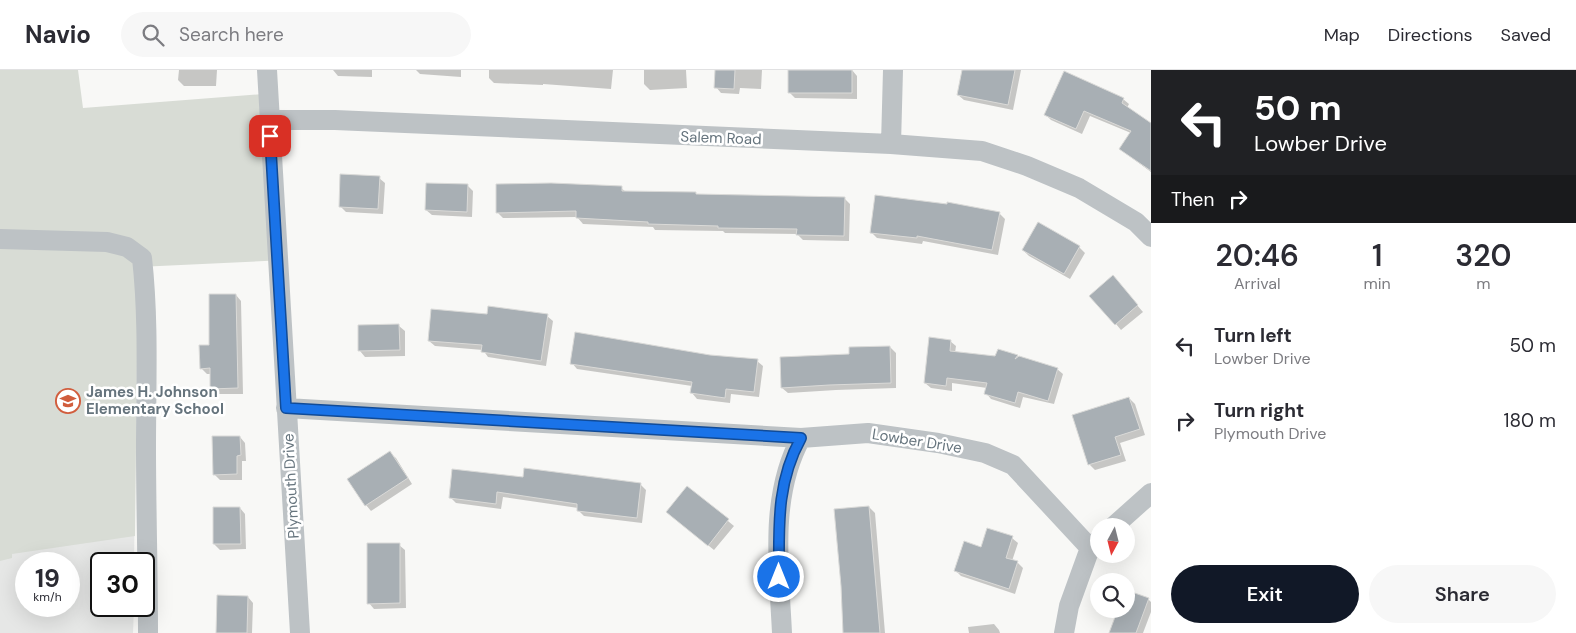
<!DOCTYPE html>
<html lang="en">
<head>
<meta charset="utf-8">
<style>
  body { margin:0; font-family:"DM Sans",sans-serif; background:#f7f7f7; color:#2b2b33; height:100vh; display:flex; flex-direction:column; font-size:19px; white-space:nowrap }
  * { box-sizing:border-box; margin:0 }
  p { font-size:16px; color:#7c7c81 }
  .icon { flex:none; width:28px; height:28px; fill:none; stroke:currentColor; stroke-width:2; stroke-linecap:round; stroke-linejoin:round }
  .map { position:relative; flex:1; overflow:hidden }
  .side { display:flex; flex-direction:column; background:#fff; width:425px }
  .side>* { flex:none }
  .top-card { background:#202124; color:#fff; overflow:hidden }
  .needle { width:32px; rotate:187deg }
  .tools { position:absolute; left:1090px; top:448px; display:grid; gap:10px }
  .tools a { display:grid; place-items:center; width:45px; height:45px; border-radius:50%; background:#fff; box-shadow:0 5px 20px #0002; font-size:25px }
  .speed { position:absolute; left:15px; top:482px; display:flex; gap:10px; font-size:25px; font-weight:700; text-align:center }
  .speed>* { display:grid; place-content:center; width:65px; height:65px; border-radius:50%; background:#fff; box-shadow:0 5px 20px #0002; line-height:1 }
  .speed small { font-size:12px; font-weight:400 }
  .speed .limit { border:2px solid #111; border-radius:8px; background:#fff; color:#111 }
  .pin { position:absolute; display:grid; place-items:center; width:42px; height:42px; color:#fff; margin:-21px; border-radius:10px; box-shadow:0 2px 8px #0006 }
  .me { position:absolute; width:55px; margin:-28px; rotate:0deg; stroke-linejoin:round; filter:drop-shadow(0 0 4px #0008) }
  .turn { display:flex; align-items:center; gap:18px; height:105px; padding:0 20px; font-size:22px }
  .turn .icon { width:65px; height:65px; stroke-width:2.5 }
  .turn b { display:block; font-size:35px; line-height:42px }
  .then { display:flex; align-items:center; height:48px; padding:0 20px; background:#0003; gap:10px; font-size:19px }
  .eta { display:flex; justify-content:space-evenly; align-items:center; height:85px; text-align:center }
  .eta b { font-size:30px; font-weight:600; line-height:35px }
  .action { display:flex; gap:10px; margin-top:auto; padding:10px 20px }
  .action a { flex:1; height:58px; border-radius:30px; background:#111827; color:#fff; font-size:20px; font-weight:600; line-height:58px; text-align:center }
  .action a+a { background:#f7f7f7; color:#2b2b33 }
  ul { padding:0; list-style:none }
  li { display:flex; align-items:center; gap:15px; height:75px; padding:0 20px }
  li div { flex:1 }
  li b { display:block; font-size:19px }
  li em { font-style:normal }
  header { display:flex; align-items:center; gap:30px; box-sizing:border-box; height:70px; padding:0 25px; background:#fff; border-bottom:1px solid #e1e1e2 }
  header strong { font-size:24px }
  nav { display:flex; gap:28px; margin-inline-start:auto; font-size:18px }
  .search { width:350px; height:45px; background:#f7f7f7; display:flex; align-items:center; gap:12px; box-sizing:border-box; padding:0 18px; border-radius:28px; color:#7c7c81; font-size:19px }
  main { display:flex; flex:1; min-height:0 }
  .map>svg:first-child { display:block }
  .built { fill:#e6e7e6; fill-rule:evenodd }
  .green { fill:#d8dcd5 }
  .shadow { fill:#0003 }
  .building { fill:#a8afb4; stroke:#dadad8 }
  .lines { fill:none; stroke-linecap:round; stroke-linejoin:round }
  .minor { stroke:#bdc2c5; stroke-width:20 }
  .route-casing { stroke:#114b97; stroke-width:12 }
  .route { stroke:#1a73e8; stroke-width:9 }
  .labels { text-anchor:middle; stroke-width:5; stroke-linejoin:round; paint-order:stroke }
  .street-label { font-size:15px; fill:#66747d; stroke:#fff }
  .poi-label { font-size:15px; font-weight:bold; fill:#66747d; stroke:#fff; text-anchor:start }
</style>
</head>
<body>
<header>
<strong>Navio</strong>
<div class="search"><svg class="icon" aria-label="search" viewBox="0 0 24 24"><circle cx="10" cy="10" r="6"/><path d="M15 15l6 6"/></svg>Search here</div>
<nav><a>Map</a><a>Directions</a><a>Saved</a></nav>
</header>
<main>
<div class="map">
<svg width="1151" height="563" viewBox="0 0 1151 563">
  <rect width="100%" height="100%" fill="#f8f8f6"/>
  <!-- built -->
  <path class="built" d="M 0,196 L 138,197 L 134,494 L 101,494 L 101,536 L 134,536 L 133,563 L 0,563 ZM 26,494 L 69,494 L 69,536 L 26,536 Z"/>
  <!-- green -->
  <path class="green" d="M 0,0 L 78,0 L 83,38 L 275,23 L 285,190 L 138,197 L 135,466 L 12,484 L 12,488 L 0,491 Z"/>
  <!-- shadow -->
  <path class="shadow" d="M 179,0 L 217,0 L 216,16 L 184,16 L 178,10 Z
    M 333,0 L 372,0 L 372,7 L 338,6 Z
    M 416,0 L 461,0 L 461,7 L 420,4 Z
    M 489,0 L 613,0 L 611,19 L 543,14 L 543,15 L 494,13 L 489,8 Z
    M 644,0 L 686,0 L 687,18 L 650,20 L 644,14 Z
    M 717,0 L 762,0 L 761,19 L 740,18 L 739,24 L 721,23 L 716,17 Z
    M 789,0 L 852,0 L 857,6 L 857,29 L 795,28 L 789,22 Z
    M 963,0 L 1021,0 L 1013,40 L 964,30 L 958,25 Z
    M 1123,29 L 1129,34 L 1127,38 L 1151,54 L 1151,102 L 1120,79 L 1131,63 L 1090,46 L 1082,64 L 1051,50 L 1046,45 Z
    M 379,108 L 385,113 L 383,144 L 346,142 L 340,136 Z
    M 467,115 L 473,121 L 472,147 L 432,145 L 426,140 Z
    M 621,118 L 626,122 L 698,126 L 845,129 L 850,134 L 849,171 L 803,170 L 797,164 L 725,163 L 723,161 L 655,160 L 653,157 L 583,154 L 577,147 L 503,148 L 498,143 Z
    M 948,135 L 999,143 L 1005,149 L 998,185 L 923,171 L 922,174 L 877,168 L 872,163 Z
    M 1038,154 L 1079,177 L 1085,183 L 1070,209 L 1029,186 L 1023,180 Z
    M 1118,213 L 1143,242 L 1121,260 L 1116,254 Z
    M 236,225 L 241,231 L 243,324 L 217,324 L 211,318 L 211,304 L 207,304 L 201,298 Z
    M 488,245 L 547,246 L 553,251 L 546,296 L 488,287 L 483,280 L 435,276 L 429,271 Z
    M 399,256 L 405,261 L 405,286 L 365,287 L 360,281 Z
    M 950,271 L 956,276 L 955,283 L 996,288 L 1017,286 L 1057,299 L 1063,304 L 1054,334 L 1023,327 L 1020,338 L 991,329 L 986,323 L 987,318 L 952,313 L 952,321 L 931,318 L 925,313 Z
    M 890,277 L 896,283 L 896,318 L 836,320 L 788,323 L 782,318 L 851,285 Z
    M 710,286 L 757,291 L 763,296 L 759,327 L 731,324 L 730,333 L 697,329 L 692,323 L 692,316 L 577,299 L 572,293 Z
    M 1129,328 L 1135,334 L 1145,365 L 1120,373 L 1126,391 L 1095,400 L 1090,395 L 1074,346 Z
    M 240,367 L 245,373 L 246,391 L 242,391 L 242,410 L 220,410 L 214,404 Z
    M 390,383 L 396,388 L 412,414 L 371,441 L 366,435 Z
    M 524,409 L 640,414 L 646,420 L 642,453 L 584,446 L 578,440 L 578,438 L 503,427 L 501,439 L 456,433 L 450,427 Z
    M 687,417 L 734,456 L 714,480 L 673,447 Z
    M 869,437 L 875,443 L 885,563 L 845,563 Z
    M 240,438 L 245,444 L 246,479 L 220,480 L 214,474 Z
    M 1012,468 L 1018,473 L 1012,491 L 1017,492 L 1023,498 L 1015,524 L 961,506 L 955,500 L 982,479 Z
    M 399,475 L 405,480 L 406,538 L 374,539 L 369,533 Z
    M 248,527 L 253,533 L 252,563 L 217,563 Z
    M 1148,529 L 1151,532 L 1151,542 L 1143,563 L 1111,563 L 1119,539 L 1126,539 Z
    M 994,554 L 999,560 L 1000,563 L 969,563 L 968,557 Z"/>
  <!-- building -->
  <path class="building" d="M 715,0 L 735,0 L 734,19 L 714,18 Z
    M 788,0 L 852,0 L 852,23 L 788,23 Z
    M 962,0 L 1015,0 L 1008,35 L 957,25 Z
    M 1064,1 L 1124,28 L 1122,33 L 1151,53 L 1151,101 L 1119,79 L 1131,61 L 1084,41 L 1076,59 L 1044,45 Z
    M 340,104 L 380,106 L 378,139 L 339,137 Z
    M 426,113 L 468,114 L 467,142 L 425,140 Z
    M 551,113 L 622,116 L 622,121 L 696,122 L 696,124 L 845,127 L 844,166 L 796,165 L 797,159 L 718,158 L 718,156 L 648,154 L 648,152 L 576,148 L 576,141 L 496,143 L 496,114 Z
    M 875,125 L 947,134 L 947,132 L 1000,142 L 992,180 L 917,166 L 917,168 L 870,163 Z
    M 1038,152 L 1080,176 L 1064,204 L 1022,180 Z
    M 1113,205 L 1138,235 L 1115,255 L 1089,226 Z
    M 209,224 L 236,224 L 238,318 L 210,319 L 210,298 L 200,299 L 199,275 L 209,275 Z
    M 488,236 L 548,244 L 541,291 L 481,282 L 482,275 L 428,271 L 431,239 L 487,244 Z
    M 399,254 L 400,280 L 358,281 L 358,255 Z
    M 575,262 L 710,285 L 758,289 L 754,322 L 726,319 L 725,328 L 690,323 L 692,312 L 570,294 Z
    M 929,267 L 951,270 L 950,281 L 995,286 L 998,279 L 1018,285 L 1015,289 L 1019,286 L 1058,298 L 1048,331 L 1018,322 L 1015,333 L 984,324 L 987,313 L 947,308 L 946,316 L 924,313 Z
    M 890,276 L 891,313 L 829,315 L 781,318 L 780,287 L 849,284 L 849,277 Z
    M 1129,327 L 1140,359 L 1115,367 L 1121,385 L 1088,395 L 1072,345 Z
    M 212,366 L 240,366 L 241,385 L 237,386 L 237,404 L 213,405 Z
    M 390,381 L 408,408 L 365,436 L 347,409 Z
    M 524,398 L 641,413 L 637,448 L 577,441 L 577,434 L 497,422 L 496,434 L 449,428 L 452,399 L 523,407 Z
    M 687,416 L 729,449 L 708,476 L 666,442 Z
    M 869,436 L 880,563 L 843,563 L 841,516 L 834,439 Z
    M 213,437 L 240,437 L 241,474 L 213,474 Z
    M 987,458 L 1013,466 L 1006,488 L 1018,491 L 1009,519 L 954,501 L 964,471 L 981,477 Z
    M 367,473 L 400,473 L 400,533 L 367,534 Z
    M 1126,520 L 1149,528 L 1136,563 L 1109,563 L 1118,539 L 1126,539 Z
    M 217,525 L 248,526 L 247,563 L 216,563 Z"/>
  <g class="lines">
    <!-- minor -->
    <path class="minor" d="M 267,0 L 300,563
      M 269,50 L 335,50 L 891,74 L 982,81 L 1027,96 L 1079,118 L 1136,152 L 1151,167
      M 891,74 L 893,0
      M 0,169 L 107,172 L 127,177 L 142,188 C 149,251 146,314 146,377 C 146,439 148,501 148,563
      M 286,338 L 801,368 L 868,363 L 938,373 L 985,383 L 1013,395 L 1090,478
      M 1114,456 L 1151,423
      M 782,563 C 779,499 769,426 801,368
      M 1064,563 L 1069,536 L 1090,478 L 1099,470"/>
  </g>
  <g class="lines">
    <defs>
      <path id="route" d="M 270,66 L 286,338 L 801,368 C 776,413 779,458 779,507"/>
    </defs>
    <!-- route casing -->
    <use href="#route" class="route-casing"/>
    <!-- route -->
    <use href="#route" class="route"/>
  </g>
  <!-- icons -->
  <defs>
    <symbol id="school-ring" viewBox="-11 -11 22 22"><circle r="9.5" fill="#fff" stroke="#d15d3d" stroke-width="1.5"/><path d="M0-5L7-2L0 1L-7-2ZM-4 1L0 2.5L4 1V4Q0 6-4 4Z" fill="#d15d3d"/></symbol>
  </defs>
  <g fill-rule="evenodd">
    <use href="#school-ring" x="54" y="317" width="28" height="28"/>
  </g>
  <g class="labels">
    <!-- street labels -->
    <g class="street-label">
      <text transform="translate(721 68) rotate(2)" y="5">Salem Road</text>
      <text transform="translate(917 371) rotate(9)" y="5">Lowber Drive</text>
      <text transform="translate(291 416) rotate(-93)" y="5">Plymouth Drive</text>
    </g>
    <!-- poi labels -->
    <g class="poi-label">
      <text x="86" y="327">James H. Johnson<tspan x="86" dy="17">Elementary School</tspan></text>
    </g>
  </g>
</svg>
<div class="tools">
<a><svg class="needle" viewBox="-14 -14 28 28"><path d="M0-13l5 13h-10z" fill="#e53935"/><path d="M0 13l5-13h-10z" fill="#7c7c81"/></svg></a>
<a><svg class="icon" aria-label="search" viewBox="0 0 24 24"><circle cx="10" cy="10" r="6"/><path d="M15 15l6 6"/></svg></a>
</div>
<div class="speed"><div>19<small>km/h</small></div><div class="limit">30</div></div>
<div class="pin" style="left:270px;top:66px;background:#d93025"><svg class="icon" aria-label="arrive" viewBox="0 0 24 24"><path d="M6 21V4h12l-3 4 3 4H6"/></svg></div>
<svg class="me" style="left:779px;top:507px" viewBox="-20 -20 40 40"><circle r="17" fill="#1a73e8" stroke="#fff" stroke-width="3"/><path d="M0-11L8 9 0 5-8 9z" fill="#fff"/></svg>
</div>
<section class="side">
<div class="top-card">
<div class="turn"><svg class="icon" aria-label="left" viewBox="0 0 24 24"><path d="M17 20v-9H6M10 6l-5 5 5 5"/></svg><div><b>50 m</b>Lowber Drive</div></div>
<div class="then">Then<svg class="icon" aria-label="right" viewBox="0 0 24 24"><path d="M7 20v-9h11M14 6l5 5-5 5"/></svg></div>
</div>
<div class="eta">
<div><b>20:46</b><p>Arrival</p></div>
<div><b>1</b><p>min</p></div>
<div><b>320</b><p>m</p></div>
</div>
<ul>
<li><svg class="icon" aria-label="left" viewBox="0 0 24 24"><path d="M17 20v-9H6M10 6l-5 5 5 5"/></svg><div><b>Turn left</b><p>Lowber Drive</p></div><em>50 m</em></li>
<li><svg class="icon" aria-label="right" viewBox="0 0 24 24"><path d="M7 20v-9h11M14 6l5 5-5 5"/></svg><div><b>Turn right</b><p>Plymouth Drive</p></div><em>180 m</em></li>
</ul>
<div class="action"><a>Exit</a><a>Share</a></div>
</section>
</main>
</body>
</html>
